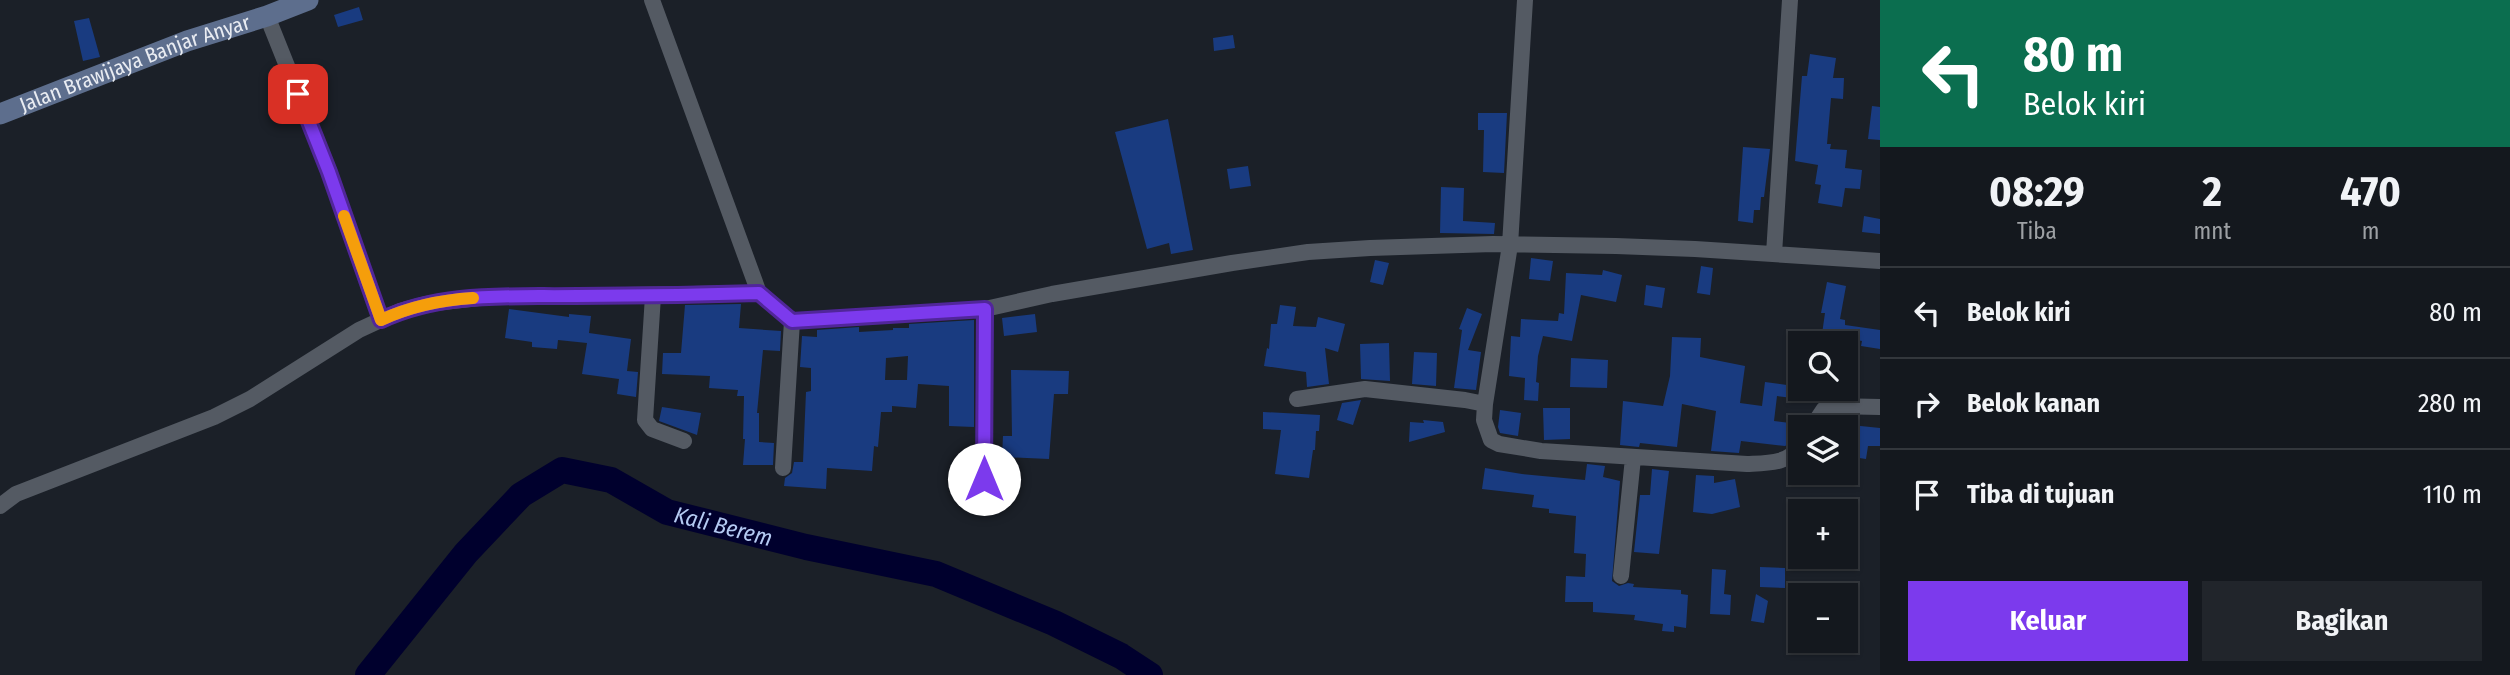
<!DOCTYPE html>
<html lang="id">
<head>
<meta charset="utf-8">
<style>
  body { margin:0; font-family:"Fira Sans Condensed",sans-serif; background:#21252b; color:#f1f3f6; height:100vh; display:flex; flex-direction:column; font-size:26px; white-space:nowrap }
  * { box-sizing:border-box; margin:0 }
  p { font-size:23px; color:#9da0a4 }
  .icon { flex:none; width:38px; height:38px; fill:none; stroke:currentColor; stroke-width:2; stroke-linecap:round; stroke-linejoin:round }
  .map { position:relative; flex:1; overflow:hidden }
  .details { display:flex; flex-direction:column; background:#14181e; width:630px }
  .details>* { flex:none }
  .guide { background:#0b6e4f; color:#fff; overflow:hidden }
  .buttons { position:absolute; left:1788px; top:331px; display:grid; gap:14px }
  .buttons a { display:grid; place-items:center; width:70px; height:70px; border-radius:0px; background:#14181e; box-shadow:0 2px 5px #0004,0 0 0 2px #33373c; font-size:35px }
  .pin { position:absolute; display:grid; place-items:center; width:60px; height:60px; color:#fff; margin:-30px; border-radius:14px; box-shadow:0 4px 10px #0006 }
  .me { position:absolute; width:77px; margin:-38px; rotate:0deg; stroke-linejoin:round; filter:drop-shadow(0 0 5px #0008) }
  .turn { display:flex; align-items:center; gap:24px; height:147px; padding:0 28px; font-size:32px }
  .turn .icon { width:91px; height:91px; stroke-width:2.5 }
  .turn b { display:block; font-size:49px; line-height:60px }
  .eta { display:flex; justify-content:space-evenly; align-items:center; height:119px; text-align:center }
  .eta b { font-size:42px; font-weight:700; line-height:49px }
  .action { display:flex; gap:14px; margin-top:auto; padding:14px 28px }
  .action a { flex:1; height:80px; border-radius:0px; background:#7c3aed; color:#fff; font-size:28px; font-weight:700; line-height:80px; text-align:center }
  .action a+a { background:#21252b; color:#f1f3f6 }
  ul { padding:0; list-style:none }
  li { display:flex; align-items:center; gap:21px; height:91px; padding:0 28px; border-top:2px solid #33373c }
  li div { flex:1 }
  li b { display:block; font-size:26px }
  li em { font-style:normal }
  main { display:flex; flex:1; min-height:0 }
  .map>svg:first-child { display:block }
  .lines { fill:none; stroke-linecap:round; stroke-linejoin:round }
  .river { stroke:#00002d; stroke-width:26 }
  .building { fill:#193b80; fill-rule:evenodd }
  .street { stroke:#545a63; stroke-width:16 }
  .secondary { stroke:#5d6e8d; stroke-width:21 }
  .route-casing { stroke:#51269a; stroke-width:18 }
  .route { stroke:#7c3aed; stroke-width:12 }
  .slow { stroke:#f59e0b; stroke-width:12 }
  .labels { text-anchor:middle; stroke-width:7; stroke-linejoin:round; paint-order:stroke }
  .street-label { font-size:21px; fill:#e9ecf2; stroke:#1b2028 }
  .water-label { font-size:23px; font-style:italic; fill:#b4caf2; stroke:#1b2028 }
</style>
</head>
<body>
<main>
<div class="map">
<svg width="1880" height="675" viewBox="0 0 1880 675">
  <rect width="100%" height="100%" fill="#1b2028"/>
  <g class="lines">
    <!-- river -->
    <path class="river" id="s1" d="M 368,675 L 466,553 L 521,495 L 562,470 L 611,480 L 667,512 L 806,547 L 936,574 L 1054,623 L 1121,656 L 1150,675"/>
  </g>
  <!-- building -->
  <path class="building" d="M 359,7 L 363,20 L 338,27 L 334,15 Z
    M 89,18 L 100,57 L 83,61 L 74,21 Z
    M 1233,35 L 1235,48 L 1214,51 L 1213,38 Z
    M 1810,54 L 1836,58 L 1833,78 L 1844,78 L 1843,99 L 1831,98 L 1827,144 L 1831,144 L 1830,149 L 1847,150 L 1845,168 L 1862,170 L 1860,189 L 1845,188 L 1842,207 L 1818,203 L 1821,185 L 1815,184 L 1818,165 L 1795,161 L 1802,76 L 1807,76 Z
    M 1872,106 L 1880,107 L 1880,140 L 1868,139 Z
    M 1478,113 L 1507,113 L 1504,173 L 1483,172 L 1484,130 L 1478,130 Z
    M 1168,119 L 1193,250 L 1171,254 L 1169,243 L 1147,249 L 1115,132 Z
    M 1743,147 L 1770,149 L 1764,197 L 1761,197 L 1760,210 L 1754,210 L 1753,223 L 1738,221 Z
    M 1248,166 L 1251,186 L 1230,189 L 1227,169 Z
    M 1441,187 L 1464,188 L 1463,221 L 1495,223 L 1494,234 L 1440,233 Z
    M 1864,216 L 1880,219 L 1880,234 L 1862,232 Z
    M 1531,258 L 1553,261 L 1550,281 L 1529,279 Z
    M 1375,260 L 1389,263 L 1383,285 L 1370,282 Z
    M 1701,266 L 1713,268 L 1710,295 L 1697,293 Z
    M 1603,270 L 1622,275 L 1616,302 L 1581,295 L 1572,341 L 1543,336 L 1538,356 L 1536,382 L 1539,383 L 1538,401 L 1524,400 L 1525,378 L 1509,376 L 1511,336 L 1520,337 L 1521,319 L 1558,321 L 1559,313 L 1564,314 L 1566,273 L 1602,275 Z
    M 1827,282 L 1846,286 L 1840,319 L 1845,320 L 1845,325 L 1880,330 L 1880,349 L 1861,346 L 1862,341 L 1822,334 L 1825,313 L 1821,313 Z
    M 1646,285 L 1665,288 L 1662,308 L 1644,305 Z
    M 741,304 L 739,328 L 781,331 L 780,351 L 763,350 L 757,413 L 759,413 L 759,442 L 774,443 L 773,465 L 743,465 L 745,439 L 743,439 L 744,396 L 737,396 L 738,390 L 709,388 L 710,376 L 662,374 L 663,353 L 681,353 L 685,305 Z
    M 1280,305 L 1296,307 L 1293,326 L 1316,327 L 1318,317 L 1345,324 L 1338,352 L 1325,348 L 1329,384 L 1307,387 L 1306,372 L 1264,366 L 1267,348 L 1269,349 L 1271,324 L 1277,324 Z
    M 1467,308 L 1482,314 L 1468,350 L 1481,352 L 1476,390 L 1454,388 L 1462,330 L 1459,329 Z
    M 509,309 L 569,317 L 569,314 L 591,316 L 589,333 L 631,339 L 627,371 L 638,372 L 636,397 L 617,394 L 619,379 L 582,374 L 587,343 L 558,340 L 557,349 L 532,347 L 532,342 L 505,338 Z
    M 1035,314 L 1037,332 L 1004,336 L 1002,318 Z
    M 974,320 L 974,427 L 949,426 L 949,386 L 918,384 L 916,408 L 892,406 L 892,412 L 881,412 L 878,447 L 874,446 L 872,471 L 827,468 L 826,489 L 784,486 L 785,478 L 792,473 L 794,462 L 803,462 L 806,392 L 811,391 L 811,368 L 800,367 L 802,336 L 817,337 L 817,330 L 859,327 L 859,332 L 893,330 L 893,328 L 909,328 L 909,324 ZM 908,356 L 907,380 L 885,380 L 886,358 Z
    M 1672,337 L 1701,338 L 1700,357 L 1745,366 L 1740,403 L 1762,406 L 1765,382 L 1801,387 L 1801,399 L 1777,396 L 1774,421 L 1790,423 L 1787,445 L 1785,446 L 1741,441 L 1739,453 L 1711,451 L 1716,411 L 1682,404 L 1677,447 L 1640,443 L 1639,447 L 1620,445 L 1623,401 L 1663,406 L 1670,376 Z
    M 1389,343 L 1390,381 L 1361,379 L 1360,344 Z
    M 1414,352 L 1437,353 L 1436,386 L 1412,384 Z
    M 1571,358 L 1608,360 L 1607,388 L 1570,387 Z
    M 1011,370 L 1069,371 L 1068,394 L 1054,394 L 1049,459 L 1002,457 L 1003,436 L 1012,436 Z
    M 1361,400 L 1353,425 L 1337,420 L 1342,403 Z
    M 662,407 L 701,413 L 697,435 L 659,421 Z
    M 1543,408 L 1570,408 L 1570,439 L 1544,440 Z
    M 1500,410 L 1521,413 L 1518,436 L 1500,433 L 1498,427 Z
    M 1263,412 L 1320,415 L 1319,431 L 1316,431 L 1315,450 L 1313,450 L 1309,478 L 1275,474 L 1281,430 L 1263,429 Z
    M 1423,420 L 1443,422 L 1445,432 L 1409,442 L 1410,422 L 1424,423 Z
    M 1851,425 L 1880,428 L 1880,446 L 1868,446 L 1866,459 L 1846,456 L 1846,427 L 1851,428 Z
    M 1587,464 L 1605,466 L 1603,477 L 1620,481 L 1612,581 L 1619,586 L 1628,583 L 1634,584 L 1633,587 L 1681,590 L 1681,594 L 1688,595 L 1686,628 L 1674,626 L 1674,632 L 1662,631 L 1663,624 L 1634,620 L 1635,615 L 1593,612 L 1593,602 L 1565,602 L 1566,576 L 1585,577 L 1586,554 L 1574,553 L 1576,516 L 1549,513 L 1549,509 L 1532,507 L 1534,495 L 1482,489 L 1485,468 L 1522,474 L 1585,480 Z
    M 1652,469 L 1669,471 L 1659,554 L 1634,552 L 1640,495 L 1650,495 Z
    M 1696,475 L 1714,476 L 1714,483 L 1735,479 L 1740,507 L 1712,514 L 1693,512 Z
    M 1760,567 L 1785,568 L 1785,588 L 1760,587 Z
    M 1712,569 L 1726,570 L 1724,594 L 1731,595 L 1730,615 L 1710,614 Z
    M 1756,594 L 1768,601 L 1764,623 L 1751,621 Z"/>
  <g class="lines">
    <!-- street -->
    <path class="street" d="M 652,0 L 759,293 L 792,321 L 985,309 L 1052,294 L 1232,263 L 1308,252 L 1370,248 L 1493,244 L 1616,246 L 1695,249 L 1880,261
      M 267,16 L 329,171 L 381,320
      M 1774,254 L 1790,0
      M 653,296 L 645,420 L 652,429 L 684,441
      M 1297,399 L 1365,389 L 1465,400 L 1485,404 L 1484,420 L 1491,440 L 1499,444 L 1541,451 L 1747,464 C 1768,463 1789,464 1801,445
      M 1485,404 L 1510,245 L 1525,0
      M 1812,427 L 1824,409 L 1833,406 L 1880,407
      M 783,468 L 792,321
      M 984,479 L 985,309
      M 0,506 L 16,494 L 214,417 L 250,399 L 359,330 L 400,311 L 426,304 L 488,297 L 759,293
      M 1621,576 L 1633,458"/>
    <!-- secondary -->
    <path class="secondary" id="s2" d="M 0,114 L 187,41 L 267,16 L 308,0"/>
  </g>
  <g class="lines">
    <defs>
      <path id="route" d="M 298,94 L 329,172 L 381,320 C 442,291 511,297 577,296 C 637,296 698,295 759,293 L 792,321 L 985,309 L 984,479"/>
    </defs>
    <!-- route casing -->
    <use href="#route" class="route-casing"/>
    <!-- route -->
    <use href="#route" class="route"/>
    <!-- slow -->
    <path class="slow" d="M 344,216 L 381,320 C 411,306 441,300 473,298"/>
  </g>
  <g class="labels">
    <!-- street labels -->
    <g class="street-label">
      <text dy="7" stroke="none"><textPath href="#s2" startOffset="144">Jalan Brawijaya Banjar Anyar</textPath></text>
    </g>
    <!-- water labels -->
    <g class="water-label">
      <text dy="8" stroke="none"><textPath href="#s1" startOffset="457">Kali Berem</textPath></text>
    </g>
  </g>
</svg>
<div class="buttons">
<a><svg class="icon" aria-label="search" viewBox="0 0 24 24"><circle cx="10" cy="10" r="6"/><path d="M15 15l6 6"/></svg></a>
<a><svg class="icon" aria-label="layers" viewBox="0 0 24 24"><path d="M12 4l9 5-9 5-9-5zM3 14l9 5 9-5"/></svg></a>
<a>+</a>
<a>−</a>
</div>
<div class="pin" style="left:298px;top:94px;background:#d93025"><svg class="icon" aria-label="arrive" viewBox="0 0 24 24"><path d="M6 21V4h12l-3 4 3 4H6"/></svg></div>
<svg class="me" style="left:984px;top:479px" viewBox="-20 -20 40 40"><circle r="19" fill="#fff"/><path d="M0-13L10 11 0 6-10 11z" fill="#7c3aed"/></svg>
</div>
<section class="details">
<div class="guide">
<div class="turn"><svg class="icon" aria-label="left" viewBox="0 0 24 24"><path d="M17 20v-9H6M10 6l-5 5 5 5"/></svg><div><b>80 m</b>Belok kiri</div></div>
</div>
<div class="eta">
<div><b>08:29</b><p>Tiba</p></div>
<div><b>2</b><p>mnt</p></div>
<div><b>470</b><p>m</p></div>
</div>
<ul>
<li><svg class="icon" aria-label="left" viewBox="0 0 24 24"><path d="M17 20v-9H6M10 6l-5 5 5 5"/></svg><div><b>Belok kiri</b></div><em>80 m</em></li>
<li><svg class="icon" aria-label="right" viewBox="0 0 24 24"><path d="M7 20v-9h11M14 6l5 5-5 5"/></svg><div><b>Belok kanan</b></div><em>280 m</em></li>
<li><svg class="icon" aria-label="arrive" viewBox="0 0 24 24"><path d="M6 21V4h12l-3 4 3 4H6"/></svg><div><b>Tiba di tujuan</b></div><em>110 m</em></li>
</ul>
<div class="action"><a>Keluar</a><a>Bagikan</a></div>
</section>
</main>
</body>
</html>
